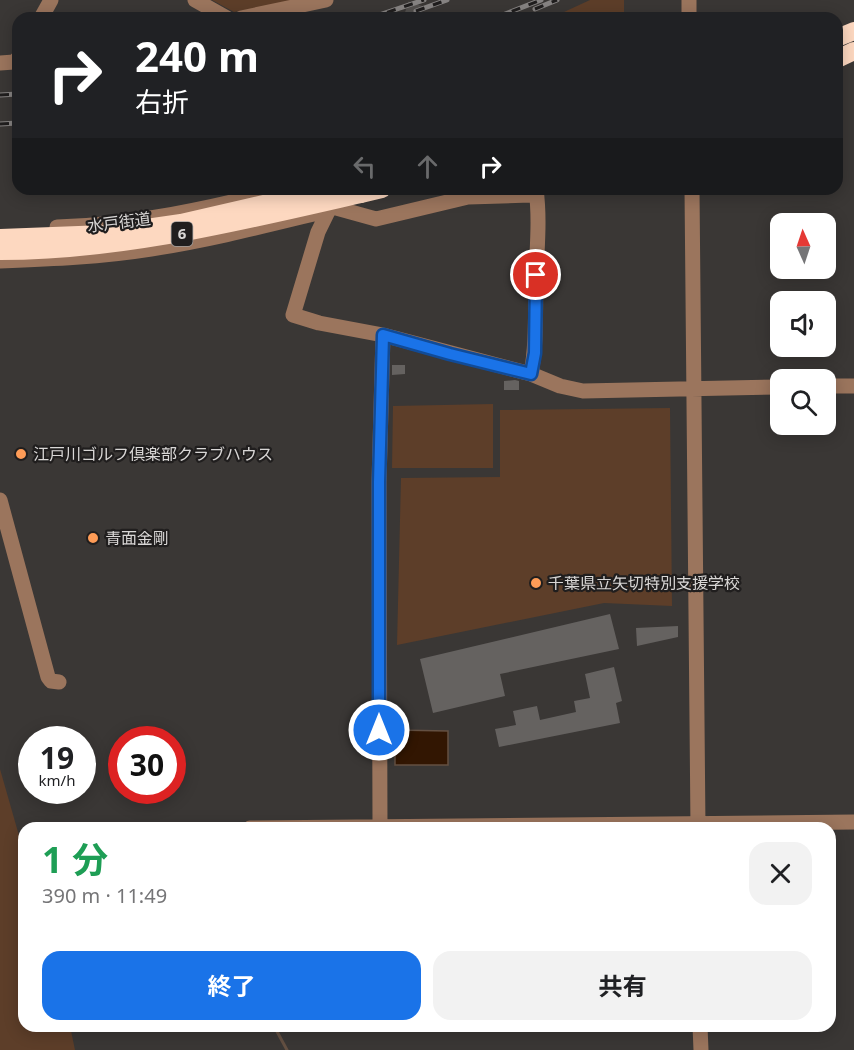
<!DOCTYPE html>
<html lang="ja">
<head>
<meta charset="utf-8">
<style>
  body { margin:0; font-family:"Noto Sans","Noto Sans JP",sans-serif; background:#f2f2f2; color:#202124; height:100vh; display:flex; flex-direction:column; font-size:22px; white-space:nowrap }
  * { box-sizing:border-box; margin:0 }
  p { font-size:20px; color:#757577 }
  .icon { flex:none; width:33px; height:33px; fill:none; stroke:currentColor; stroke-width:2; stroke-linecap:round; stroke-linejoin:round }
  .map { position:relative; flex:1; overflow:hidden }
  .sheet { position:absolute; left:18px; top:822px; width:818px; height:210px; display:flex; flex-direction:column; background:#fff; border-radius:18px; box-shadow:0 3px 15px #0003 }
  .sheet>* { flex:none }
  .top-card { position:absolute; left:12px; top:12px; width:831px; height:183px; border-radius:18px; box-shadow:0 3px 15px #0003; background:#202124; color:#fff; overflow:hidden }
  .needle { width:39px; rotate:357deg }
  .controls { position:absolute; left:770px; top:213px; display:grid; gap:12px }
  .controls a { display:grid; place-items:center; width:66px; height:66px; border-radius:12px; background:#fff; box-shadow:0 3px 15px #0003; font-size:30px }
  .speed { position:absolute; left:18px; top:726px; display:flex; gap:12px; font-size:30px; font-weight:700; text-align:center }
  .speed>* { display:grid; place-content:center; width:78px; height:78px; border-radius:50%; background:#fff; box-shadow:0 3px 15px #0003; line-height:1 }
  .speed small { font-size:15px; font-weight:400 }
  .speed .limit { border:9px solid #d22; background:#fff; color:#111 }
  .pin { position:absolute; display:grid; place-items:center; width:51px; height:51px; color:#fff; margin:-26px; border:3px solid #fff; border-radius:50%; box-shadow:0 2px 6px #0007 }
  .me { position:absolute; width:66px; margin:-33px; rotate:0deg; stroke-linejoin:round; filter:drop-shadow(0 0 4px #0008) }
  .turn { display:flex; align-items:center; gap:21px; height:126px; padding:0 24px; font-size:27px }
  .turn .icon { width:78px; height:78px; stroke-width:2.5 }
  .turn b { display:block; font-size:42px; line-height:51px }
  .lanes { display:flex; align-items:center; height:57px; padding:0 24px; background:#0003; justify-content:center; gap:30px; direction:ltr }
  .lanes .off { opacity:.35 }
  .round { display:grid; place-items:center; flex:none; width:63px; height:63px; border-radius:18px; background:#f2f2f2 }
  .head { display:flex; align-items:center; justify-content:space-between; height:102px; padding:0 24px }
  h1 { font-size:36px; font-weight:700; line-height:45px; color:#1e9e55 }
  .action { display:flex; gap:12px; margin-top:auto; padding:12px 24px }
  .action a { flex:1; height:69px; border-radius:18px; background:#1a73e8; color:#fff; font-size:24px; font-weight:700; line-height:69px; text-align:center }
  .action a+a { background:#f2f2f2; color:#202124 }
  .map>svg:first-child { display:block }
  .green { fill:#5d3e29 }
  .water { fill:#321602; stroke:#645042; stroke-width:1.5 }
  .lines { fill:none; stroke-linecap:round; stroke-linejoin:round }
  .stream { stroke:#645042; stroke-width:3 }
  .building { fill:#656260 }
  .minor-tunnel { stroke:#524f4d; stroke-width:15; stroke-dasharray:15 8; stroke-linecap:butt }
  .minor { stroke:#9b755d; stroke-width:15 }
  .highway { stroke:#fdd8c0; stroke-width:18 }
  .rail-casing { stroke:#868382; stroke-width:5 }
  .rail { stroke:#201e1e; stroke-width:3; stroke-dasharray:9; stroke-linecap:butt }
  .highway-bridge { stroke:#fdd8c0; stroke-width:18 }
  .route-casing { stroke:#114b97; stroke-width:15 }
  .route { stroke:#1a73e8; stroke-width:10 }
  .poi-dot { fill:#fe9c57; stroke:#201e1e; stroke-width:2 }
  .labels { text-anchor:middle; stroke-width:4.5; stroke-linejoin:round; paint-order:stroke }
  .shield { fill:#201e1e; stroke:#a2a09f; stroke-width:1.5 }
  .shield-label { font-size:15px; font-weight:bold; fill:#d9d7d6 }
  .street-label { font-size:16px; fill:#d9d7d6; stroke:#201e1e }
  .poi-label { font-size:16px; fill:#d9d7d6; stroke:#201e1e; text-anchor:start }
</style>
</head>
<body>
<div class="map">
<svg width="854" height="1050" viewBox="0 0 854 1050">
  <rect width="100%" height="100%" fill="#3a3735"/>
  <!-- green -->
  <path class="green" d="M 212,0 L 298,0 L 234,12 Z
    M 590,0 L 624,0 L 624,18 L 551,18 Z
    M 493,404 L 493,468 L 392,468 L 393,406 Z
    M 670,408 L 672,606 L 604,603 L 397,645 L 401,478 L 500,477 L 500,410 Z
    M 0,769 L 24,853 L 24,1026 L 70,1026 L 75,1050 L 0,1050 Z"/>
  <!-- water -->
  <path class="water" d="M 395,730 L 448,731 L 448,765 L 395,765 Z"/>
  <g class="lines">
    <!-- stream -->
    <path class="stream" d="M 274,1026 L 287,1050"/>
  </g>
  <!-- building -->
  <path class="building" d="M 392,365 L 405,365 L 405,374 L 392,375 Z
    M 515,380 L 519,381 L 519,390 L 504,390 L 504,381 Z
    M 610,614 L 619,649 L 500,674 L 505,696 L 433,713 L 420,659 Z
    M 678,626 L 678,637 L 637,646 L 636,628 Z
    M 614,667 L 622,701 L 616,703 L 620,723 L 499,747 L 495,729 L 516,725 L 513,711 L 537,706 L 540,720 L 576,712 L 574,701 L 590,698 L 585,674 Z"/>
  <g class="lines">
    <!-- minor-tunnel -->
    <path class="minor-tunnel" d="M 411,18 L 417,0"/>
    <!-- minor -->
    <path class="minor" d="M 195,0 L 227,18
      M 41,18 L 51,0
      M 241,18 L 326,0
      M 689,18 L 689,0
      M 0,63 L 14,62 L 18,58
      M 339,189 L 318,232 L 293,315 L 319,323 L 383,335 L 531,374 L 560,386 L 583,391 L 780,387
      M 692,189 L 698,828
      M 329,206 L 376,219 L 468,197 L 530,195
      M 57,227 C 134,225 211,208 285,189
      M 0,261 C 51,259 101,257 151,249 C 210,240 268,225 326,211
      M 531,374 C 537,342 535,310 536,277 C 537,247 540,219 536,189
      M 825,386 L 854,386
      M 0,500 L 48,677 L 51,681 L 59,682
      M 380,826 L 379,482 L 383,335
      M 250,828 L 854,822
      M 700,1026 L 701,1050"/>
    <!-- highway -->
    <path class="highway" d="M 837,38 L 854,31
      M 837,59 L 854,51
      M 361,194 L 382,189
      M 0,238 L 105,234 L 181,223 L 328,189"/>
    <defs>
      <path id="rail" d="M 535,9 L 557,0
        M 416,11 L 447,0
        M 370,18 L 424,0
        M 495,18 L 541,0
        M 0,95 L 18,94
        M 0,124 L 18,123"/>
    </defs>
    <!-- rail casing -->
    <use href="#rail" class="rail-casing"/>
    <!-- rail -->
    <use href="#rail" class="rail"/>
    <!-- highway-bridge -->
    <path class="highway-bridge" d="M 0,251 C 123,251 242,221 361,194"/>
  </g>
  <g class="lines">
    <defs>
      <path id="route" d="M 379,730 L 379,482 L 383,335 L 450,354 L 531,374 L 535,353 L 536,275"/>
    </defs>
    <!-- route casing -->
    <use href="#route" class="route-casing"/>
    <!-- route -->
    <use href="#route" class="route"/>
  </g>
  <!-- markers -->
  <g class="poi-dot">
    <circle cx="21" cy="454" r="6"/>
    <circle cx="93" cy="538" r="6"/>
    <circle cx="536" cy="583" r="6"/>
  </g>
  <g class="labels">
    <!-- shield labels -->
    <rect class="shield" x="171.5" y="222" width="21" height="24" rx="4.5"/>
    <g class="shield-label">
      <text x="182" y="239">6</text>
    </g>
    <!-- street labels -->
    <g class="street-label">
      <text transform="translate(119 222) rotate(-7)" y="6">水戸街道</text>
    </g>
    <!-- poi labels -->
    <g class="poi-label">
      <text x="33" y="460">江戸川ゴルフ倶楽部クラブハウス</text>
      <text x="105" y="544">青面金剛</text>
      <text x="548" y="589">千葉県立矢切特別支援学校</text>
    </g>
  </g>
</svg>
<div class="controls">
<a><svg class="needle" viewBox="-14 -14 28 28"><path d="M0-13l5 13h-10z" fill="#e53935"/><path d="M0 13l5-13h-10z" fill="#757577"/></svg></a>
<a><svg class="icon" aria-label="sound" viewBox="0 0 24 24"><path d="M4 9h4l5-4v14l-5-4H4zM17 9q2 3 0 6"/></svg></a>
<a><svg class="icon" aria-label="search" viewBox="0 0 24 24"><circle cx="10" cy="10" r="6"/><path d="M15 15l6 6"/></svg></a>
</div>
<div class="speed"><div>19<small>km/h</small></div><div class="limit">30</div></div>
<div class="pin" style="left:536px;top:275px;background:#d93025"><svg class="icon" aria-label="arrive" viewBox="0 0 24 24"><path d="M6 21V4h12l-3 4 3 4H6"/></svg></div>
<svg class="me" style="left:379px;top:730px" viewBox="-20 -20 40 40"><circle r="17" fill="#1a73e8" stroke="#fff" stroke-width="3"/><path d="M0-11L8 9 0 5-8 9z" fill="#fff"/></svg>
<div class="top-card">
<div class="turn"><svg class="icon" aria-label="right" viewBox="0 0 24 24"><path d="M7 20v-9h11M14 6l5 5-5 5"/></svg><div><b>240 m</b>右折</div></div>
<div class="lanes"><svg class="icon off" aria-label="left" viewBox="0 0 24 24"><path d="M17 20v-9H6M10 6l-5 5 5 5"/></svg><svg class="icon off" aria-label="ahead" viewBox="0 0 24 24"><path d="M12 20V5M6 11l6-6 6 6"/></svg><svg class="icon" aria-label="right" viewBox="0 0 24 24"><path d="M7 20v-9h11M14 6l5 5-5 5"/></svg></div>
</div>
<section class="sheet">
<div class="head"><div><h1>1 分</h1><p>390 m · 11:49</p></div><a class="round"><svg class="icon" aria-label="close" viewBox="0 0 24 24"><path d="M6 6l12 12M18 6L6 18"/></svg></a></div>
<div class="action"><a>終了</a><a>共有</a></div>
</section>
</div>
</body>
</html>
